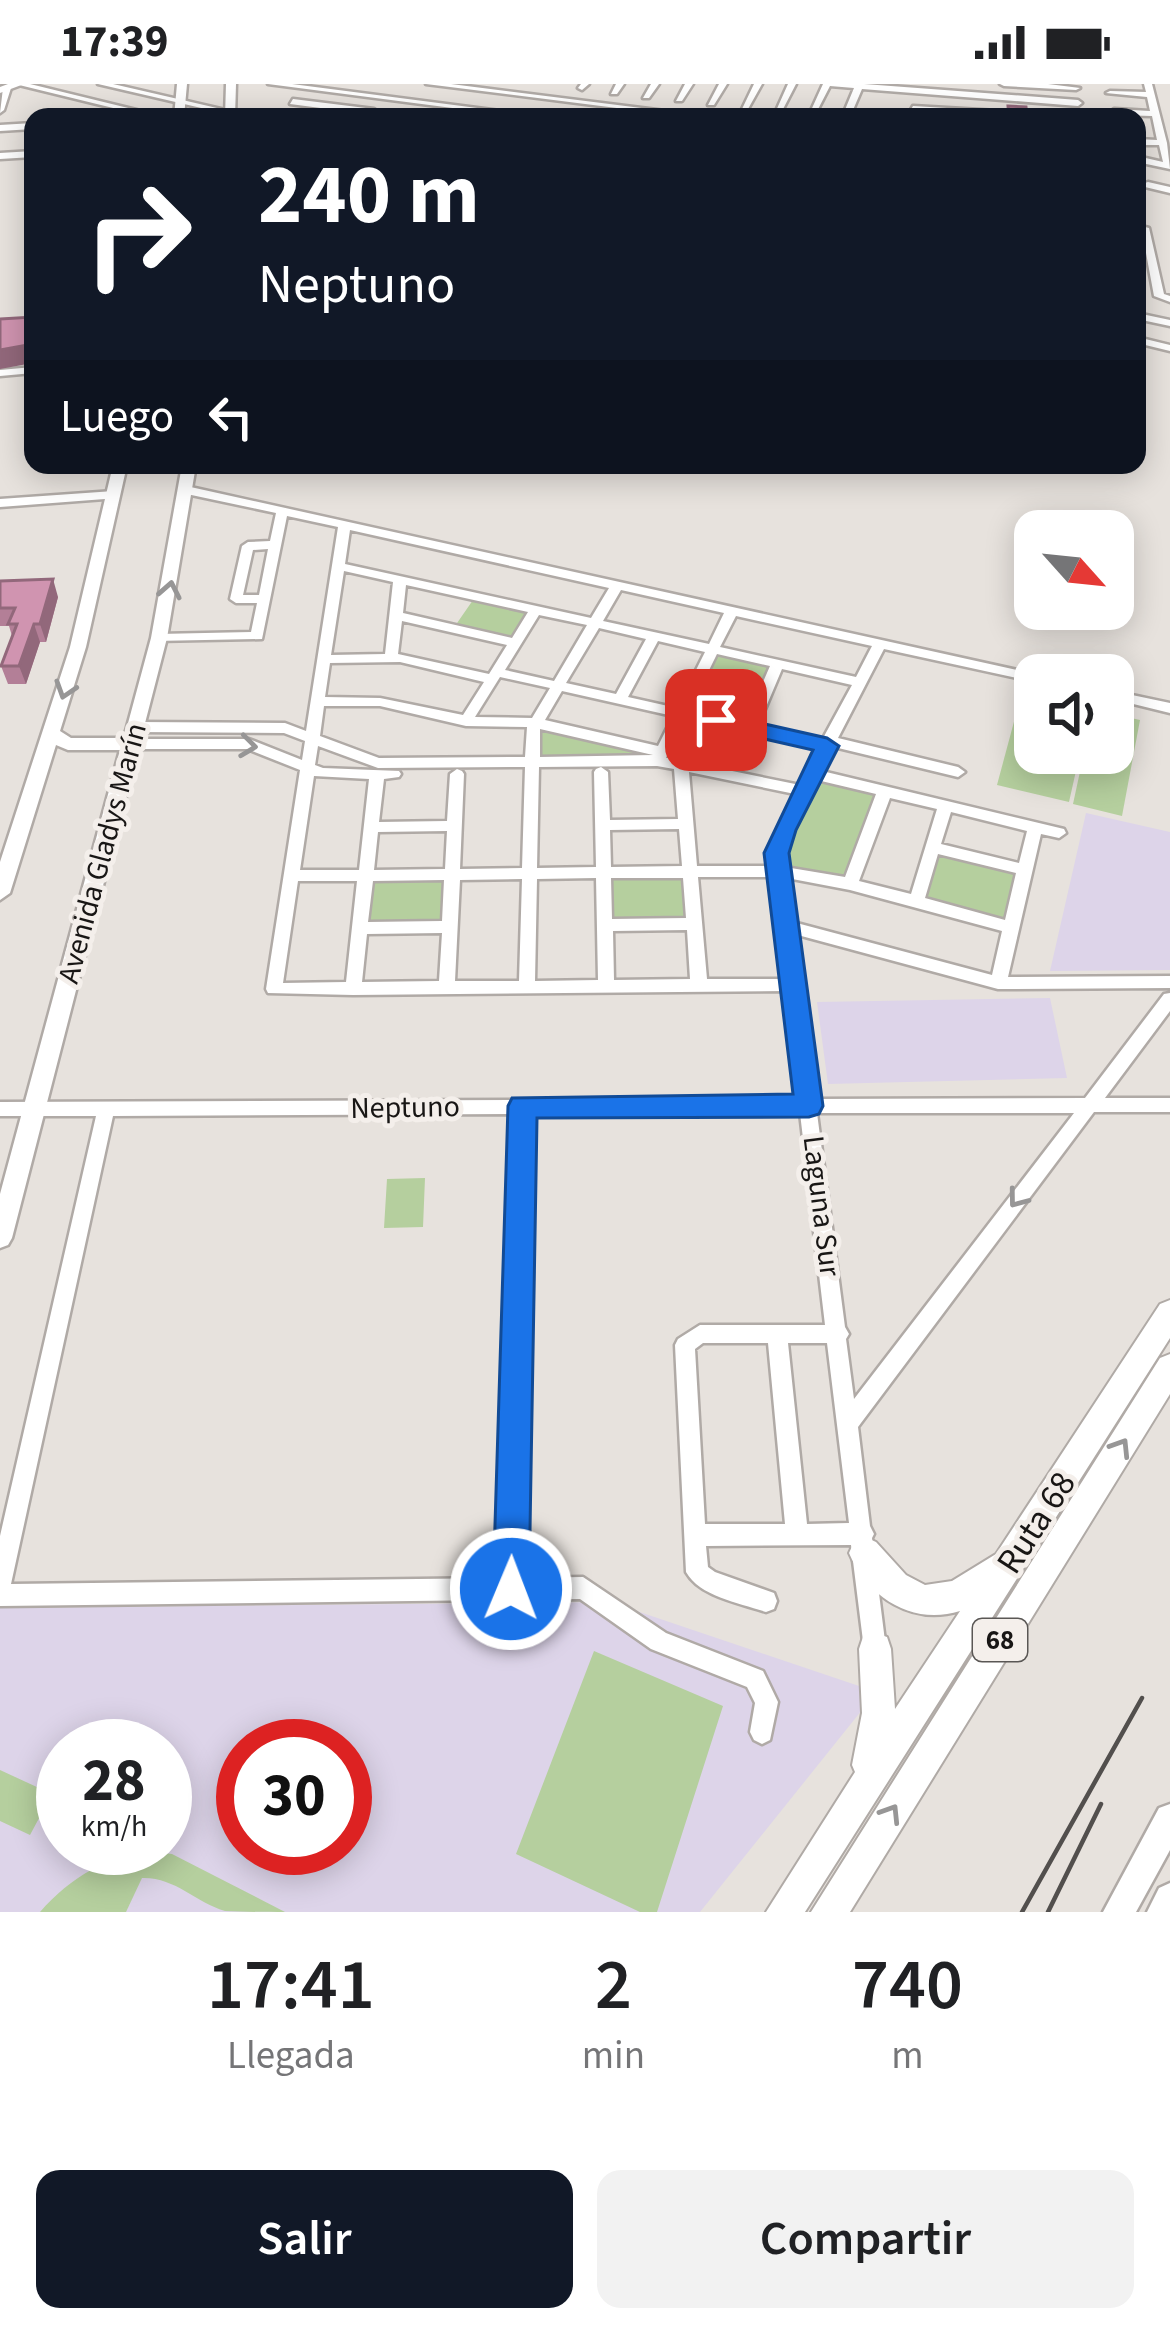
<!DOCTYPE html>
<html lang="es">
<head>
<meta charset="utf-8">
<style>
  body { margin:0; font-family:"Source Sans 3",sans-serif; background:#f2f2f2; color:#202124; height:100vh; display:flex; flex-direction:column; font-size:45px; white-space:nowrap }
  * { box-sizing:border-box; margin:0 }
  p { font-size:39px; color:#757577 }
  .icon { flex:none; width:66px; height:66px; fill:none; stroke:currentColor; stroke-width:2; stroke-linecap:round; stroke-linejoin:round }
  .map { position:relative; height:1828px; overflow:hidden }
  .details { display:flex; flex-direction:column; background:#fff; flex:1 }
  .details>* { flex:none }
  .hud { position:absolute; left:24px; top:24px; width:1122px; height:366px; border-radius:24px; box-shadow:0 6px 30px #0003; background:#111827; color:#fff; overflow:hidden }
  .needle { width:78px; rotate:117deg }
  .fabs { position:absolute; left:1014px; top:426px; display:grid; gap:24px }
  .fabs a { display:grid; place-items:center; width:120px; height:120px; border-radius:24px; background:#fff; box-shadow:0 6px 30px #0003; font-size:60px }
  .speed { position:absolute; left:36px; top:1635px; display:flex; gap:24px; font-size:60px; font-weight:700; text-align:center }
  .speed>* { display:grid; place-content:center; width:156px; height:156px; border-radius:50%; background:#fff; box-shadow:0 6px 30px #0003; line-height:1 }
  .speed small { font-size:30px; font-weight:400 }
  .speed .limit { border:18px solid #d22; background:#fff; color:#111 }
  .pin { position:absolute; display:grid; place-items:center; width:102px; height:102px; color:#fff; margin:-51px; border-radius:24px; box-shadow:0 6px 18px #0006 }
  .me { position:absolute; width:132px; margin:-66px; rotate:1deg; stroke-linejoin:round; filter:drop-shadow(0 0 9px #0008) }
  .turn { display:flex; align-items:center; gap:42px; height:252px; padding:0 36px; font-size:54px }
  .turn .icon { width:156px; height:156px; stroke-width:2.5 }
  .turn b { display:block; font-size:84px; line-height:102px }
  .then { display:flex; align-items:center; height:114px; padding:0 36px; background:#0003; gap:24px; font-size:45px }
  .eta { display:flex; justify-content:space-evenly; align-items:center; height:204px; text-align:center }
  .eta b { font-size:72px; font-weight:600; line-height:84px }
  .action { display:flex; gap:24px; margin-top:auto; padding:24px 36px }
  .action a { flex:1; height:138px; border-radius:24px; background:#111827; color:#fff; font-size:48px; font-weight:600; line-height:138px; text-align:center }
  .action a+a { background:#f2f2f2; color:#202124 }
  .status { display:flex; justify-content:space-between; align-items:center; height:84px; padding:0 60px; background:#fff; direction:ltr }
  .status svg { height:33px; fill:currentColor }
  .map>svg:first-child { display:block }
  .education { fill:#ddd4e9; fill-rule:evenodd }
  .green { fill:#b5cf9e }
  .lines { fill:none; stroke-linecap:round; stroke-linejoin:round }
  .minor-casing { stroke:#b0aaa6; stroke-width:5 }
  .major-casing { stroke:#b0aaa6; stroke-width:5 }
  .highway-casing { stroke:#b0aaa6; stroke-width:4 }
  .minor { fill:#fff; fill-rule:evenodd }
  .major { fill:#fff; fill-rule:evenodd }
  .highway { fill:#fff; fill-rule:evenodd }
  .rail { stroke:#524f4d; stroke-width:4.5 }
  .wall { fill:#b37f97 }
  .shaded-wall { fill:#92687b }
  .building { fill:#d094b0; stroke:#92687b; stroke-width:3 }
  .oneway { stroke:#979696 }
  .route { fill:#1a73e8; stroke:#114b97; stroke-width:3 }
  .labels { text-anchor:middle; stroke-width:10; stroke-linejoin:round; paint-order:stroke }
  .shield { fill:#f4efeb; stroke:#5a5755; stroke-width:3 }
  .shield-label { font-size:27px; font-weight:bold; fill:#181615 }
  .street-label { font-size:30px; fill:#181615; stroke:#f4efeb }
  .near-street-label { font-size:36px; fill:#181615; stroke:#f4efeb }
</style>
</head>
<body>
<div class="status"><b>17:39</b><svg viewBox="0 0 49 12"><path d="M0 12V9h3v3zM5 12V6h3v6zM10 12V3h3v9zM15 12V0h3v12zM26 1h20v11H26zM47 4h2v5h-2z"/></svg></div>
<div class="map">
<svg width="1170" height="1828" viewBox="0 0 1170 1828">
  <rect width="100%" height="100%" fill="#e7e2dd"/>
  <!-- education -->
  <path class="education" d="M 1086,729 L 1170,748 L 1170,886 L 1050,887 Z
    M 1050,914 L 1067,994 L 828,1000 L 817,918 Z
    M 610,1518 L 859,1602 L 862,1626 L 700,1828 L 0,1828 L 0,1524 ZM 63,1662 L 165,1662 L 165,1764 L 63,1764 ZM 243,1662 L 345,1662 L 345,1764 L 243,1764 Z"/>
  <!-- green -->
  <path class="green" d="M 473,516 L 529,529 L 512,555 L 455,542 Z
    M 715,569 L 770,581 L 745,638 L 688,625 Z
    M 1019,619 L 1035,622 L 1035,669 L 1080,669 L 1069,718 L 997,701 Z
    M 1113,630 L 1140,636 L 1122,732 L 1073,720 L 1084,669 L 1113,669 Z
    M 541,644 L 639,667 L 639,671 L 545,672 L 539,670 Z
    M 823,695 L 878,710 L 843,793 L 786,782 L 784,767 Z
    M 934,768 L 1017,788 L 1004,835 L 920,813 Z
    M 688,793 L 692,837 L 609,838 L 608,795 Z
    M 445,796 L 445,838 L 366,840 L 371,797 Z
    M 425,1094 L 423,1143 L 384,1144 L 387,1095 Z
    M 594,1567 L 723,1622 L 657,1828 L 640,1828 L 516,1770 Z
    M 0,1686 L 52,1710 L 30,1751 L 0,1737 Z
    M 155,1768 L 172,1770 L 285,1828 C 266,1828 242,1828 225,1827 C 195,1818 175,1793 142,1794 L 126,1828 L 40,1828 C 71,1793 107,1771 155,1768 Z"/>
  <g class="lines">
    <defs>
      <path id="minor" d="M 15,0 L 30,0 L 165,33 L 150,33 Z
        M 98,0 L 113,0 L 256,33 L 240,33 Z
        M 268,0 L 292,0 L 546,33 L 521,33 Z
        M 426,0 L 451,0 L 713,33 L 688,33 Z
        M 581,0 L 589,0 L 582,6 L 578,4 Z
        M 616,0 L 624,0 L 617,10 L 611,10 Z
        M 651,0 L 659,0 L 649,14 L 643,14 Z
        M 685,0 L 693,0 L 682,17 L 676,17 Z
        M 719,0 L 727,0 L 714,21 L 708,21 Z
        M 754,0 L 762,0 L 748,25 L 742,25 Z
        M 788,0 L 796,0 L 781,29 L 775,29 Z
        M 823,0 L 864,0 L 1078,16 L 1082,19 L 1078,22 L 862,5 L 850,33 L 842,33 L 854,4 L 830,2 L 814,33 L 808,33 Z
        M 1000,0 L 1048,0 L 1080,4 L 1076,6 L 1004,2 Z
        M 1144,0 L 1152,0 L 1167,59 L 1170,85 L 1137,78 L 1137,72 L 1163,78 L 1159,61 L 1137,61 L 1137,55 L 1157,56 L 1152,32 L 1114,31 L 1110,28 L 1114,25 L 1150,27 L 1147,13 L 1106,9 L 1110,7 L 1146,8 Z
        M 7,2 L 11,4 L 4,26 L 0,29 L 3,4 Z
        M 293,15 L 374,25 L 378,28 L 374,31 L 290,20 Z
        M 913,22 L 998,27 L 1002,30 L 998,33 L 910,27 Z
        M 33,39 L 33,45 L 0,47 L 0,41 Z
        M 33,67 L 33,73 L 0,75 L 0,69 Z
        M 1148,98 L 1170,103 L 1170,109 L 1145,103 L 1145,99 Z
        M 1141,142 L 1149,144 L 1164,210 L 1170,212 L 1170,218 L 1154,212 Z
        M 1137,229 L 1170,236 L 1170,242 L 1137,235 Z
        M 1137,253 L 1170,261 L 1170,267 L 1137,259 Z
        M 33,283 L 33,289 L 0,292 L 0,286 Z
        M 186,402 L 1040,591 L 1035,591 L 1035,598 L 884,565 L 838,654 L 958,683 L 965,688 L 958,693 L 834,663 L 822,687 L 1064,745 L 1066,749 L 1059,754 L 1041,750 L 1008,893 L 1170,892 L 1170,904 L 998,905 L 794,850 L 815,1015 L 1085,1014 L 1164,910 L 1170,909 L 1170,927 L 1105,1014 L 1170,1014 L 1170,1028 L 1094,1028 L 858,1343 L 870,1442 L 874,1450 L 872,1454 L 886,1565 L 883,1573 L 875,1576 L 867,1573 L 864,1565 L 851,1461 L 706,1462 L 708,1483 L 715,1488 L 774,1509 L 777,1517 L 774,1525 L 766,1528 C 740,1519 700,1513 686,1488 L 675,1261 L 678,1255 L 700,1241 L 825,1241 L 800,1029 L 532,1030 L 522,1494 L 583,1493 L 666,1549 L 763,1587 L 778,1618 L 770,1656 L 762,1660 L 754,1656 L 750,1648 L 755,1619 L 747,1603 L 651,1565 L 580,1515 L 0,1522 L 0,1452 L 96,1032 L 0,1032 L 0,1018 L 798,1015 L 785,907 L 353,911 L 268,909 L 266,905 L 300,686 L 247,665 L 131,665 L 124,660 L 131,655 L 249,655 L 302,676 L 305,657 L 284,649 L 136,648 L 129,643 L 136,638 L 285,639 L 306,647 L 338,443 L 287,432 L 262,555 L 154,557 L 152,554 L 159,550 L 251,548 L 257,519 L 236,519 L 230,515 L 242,462 L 248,458 L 270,457 L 276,429 L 182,409 L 180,406 ZM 350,446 L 609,504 L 591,534 L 345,480 ZM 268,465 L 259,511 L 243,511 L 253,466 ZM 344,487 L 393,498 L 385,570 L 331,571 ZM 406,501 L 528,528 L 512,554 L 403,529 ZM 621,506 L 724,529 L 709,560 L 603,537 ZM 539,531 L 587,541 L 554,597 L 505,586 ZM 736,532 L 872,562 L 856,593 L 720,563 ZM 402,537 L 507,561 L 489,590 L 398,570 ZM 599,544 L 646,555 L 616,610 L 566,599 ZM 658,557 L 705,568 L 677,624 L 628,613 ZM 717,570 L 770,582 L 745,639 L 689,627 ZM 400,578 L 484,598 L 463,631 L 380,614 L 325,613 L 330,579 ZM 782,585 L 852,601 L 822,656 L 758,642 ZM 500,593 L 550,604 L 532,634 L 475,633 ZM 562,607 L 673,632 L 658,662 L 545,636 ZM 324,622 L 380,622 L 466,642 L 527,643 L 525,673 L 379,674 L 320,652 ZM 685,635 L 819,665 L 800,701 L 688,678 L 681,674 L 666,674 ZM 540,645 L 653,671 L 540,673 ZM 318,662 L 378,684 L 525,683 L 522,784 L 460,785 L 464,690 L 462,687 L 457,685 L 450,690 L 447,737 L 379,738 L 384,695 L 399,693 L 401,690 L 399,687 L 323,684 L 315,681 ZM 657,682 L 674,685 L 678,735 L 610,736 L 608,688 L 601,683 L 596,685 L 594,688 L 596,783 L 537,784 L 539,683 ZM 689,688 L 795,710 L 777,746 L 770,782 L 697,782 ZM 314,692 L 369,695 L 359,786 L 300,786 ZM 817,696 L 876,710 L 845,793 L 785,783 L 791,746 ZM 890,714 L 937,725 L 911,810 L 859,797 ZM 951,728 L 1027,747 L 1019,779 L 941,760 ZM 679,745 L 682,782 L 611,783 L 610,746 ZM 447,747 L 445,785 L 374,786 L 378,748 ZM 938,770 L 1016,789 L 1005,836 L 925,814 ZM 698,793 L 771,793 L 784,895 L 707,895 ZM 596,794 L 598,896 L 535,897 L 537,795 ZM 611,794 L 683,794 L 686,834 L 612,835 ZM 787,794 L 850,806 L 1002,847 L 992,891 L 793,838 ZM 522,795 L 519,897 L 455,897 L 460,796 ZM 444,796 L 442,837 L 368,838 L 373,797 ZM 298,797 L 357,797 L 346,898 L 283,899 ZM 687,846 L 690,895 L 614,896 L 613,847 ZM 442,849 L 439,897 L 362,898 L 367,850 ZM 817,1029 L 1074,1029 L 854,1315 L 846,1255 L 849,1250 L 845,1243 ZM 514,1030 L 500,1494 L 11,1500 L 113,1032 ZM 703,1259 L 768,1259 L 785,1440 L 705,1440 L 695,1265 ZM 788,1259 L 827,1259 L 849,1439 L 807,1440 Z
        M 114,407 L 118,408 L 118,414 L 0,423 L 0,415 Z
        M 1113,607 L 1170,619 L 1170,629 L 1113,615 Z"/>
      <path id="major" d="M 8,0 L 24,0 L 0,9 L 0,3 Z
        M 177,0 L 187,0 L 184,33 L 174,33 Z
        M 226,0 L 236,0 L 235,33 L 225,33 Z
        M 113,381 L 127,381 L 86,563 L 60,647 L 71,654 L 124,654 L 151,554 L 182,381 L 196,381 L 167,554 L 12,1154 L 8,1161 L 0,1164 L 0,1110 L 120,666 L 68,666 L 56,661 L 10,809 L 0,816 L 0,778 L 70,563 Z
        M 1170,1720 L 1170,1766 L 1136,1828 L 1103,1828 L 1159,1724 Z
        M 1170,1799 L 1170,1828 L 1147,1828 L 1159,1804 Z"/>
      <path id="highway" d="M 1170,1216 L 1170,1254 L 805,1828 L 766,1828 L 855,1688 L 852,1681 L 862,1629 L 859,1565 L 863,1553 L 875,1549 L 887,1553 L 891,1565 L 895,1625 L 960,1527 C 913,1542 868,1514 849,1469 L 854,1458 L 865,1453 L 876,1458 L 906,1491 L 925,1501 L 952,1497 L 996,1470 L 1160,1220 Z
        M 1170,1270 L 1170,1310 L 850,1828 L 811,1828 L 1160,1274 Z"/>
    </defs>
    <!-- minor casing -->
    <use href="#minor" class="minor-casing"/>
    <!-- major casing -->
    <use href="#major" class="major-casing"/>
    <!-- highway casing -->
    <use href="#highway" class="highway-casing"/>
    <!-- minor -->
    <use href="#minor" class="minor"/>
    <!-- major -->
    <use href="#major" class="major"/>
    <!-- highway -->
    <use href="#highway" class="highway"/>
    <!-- rail -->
    <path class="rail" d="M 1022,1828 L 1142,1614
      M 1048,1828 L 1101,1720"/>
  </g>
  <!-- wall -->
  <path class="wall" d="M 0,497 L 58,513 L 46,558 L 40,558 L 26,600 L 8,600 L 1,582 L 12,552 L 9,542 L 0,542 Z"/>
  <!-- shaded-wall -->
  <path class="shaded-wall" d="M 27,261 L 33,279 L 0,285 L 0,266 Z
    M 53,495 L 58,513 L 46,558 L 40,540 Z
    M 34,540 L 40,558 L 26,600 L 19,582 Z"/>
  <!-- building -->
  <path class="building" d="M 1008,22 L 1026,23 L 1027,33 L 1009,33 Z
    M 33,233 L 33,265 L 27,261 L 0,266 L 0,235 Z
    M 53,495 L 40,540 L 34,540 L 19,582 L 1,582 L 17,540 L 8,540 L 15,524 L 0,524 L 0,497 Z"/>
  <!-- one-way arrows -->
  <defs><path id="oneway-chevron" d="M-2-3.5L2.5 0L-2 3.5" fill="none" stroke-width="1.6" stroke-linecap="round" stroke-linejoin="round" transform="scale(3)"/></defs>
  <g class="oneway">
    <use href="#oneway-chevron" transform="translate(170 506) rotate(-79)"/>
    <use href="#oneway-chevron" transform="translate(65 606) rotate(108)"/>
    <use href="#oneway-chevron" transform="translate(248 662) rotate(7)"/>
    <use href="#oneway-chevron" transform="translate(1017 1115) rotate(127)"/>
    <use href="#oneway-chevron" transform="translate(1121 1363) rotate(-58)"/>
    <use href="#oneway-chevron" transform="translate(891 1729) rotate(-58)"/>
  </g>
  <!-- route -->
  <path class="route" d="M 716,629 L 827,654 L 839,662 L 796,746 L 789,769 L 823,1022 L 819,1030 L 809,1033 L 537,1034 L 529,1505 L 523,1518 L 511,1523 L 498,1518 L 493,1505 L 508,1022 L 512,1014 L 793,1010 L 764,769 L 813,666 L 708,642 L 705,636 Z"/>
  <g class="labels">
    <!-- shield labels -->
    <rect class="shield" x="973" y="1535" width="54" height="42" rx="9"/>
    <g class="shield-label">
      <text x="1000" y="1565">68</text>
    </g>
    <!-- street labels -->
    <g class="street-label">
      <text transform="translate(102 769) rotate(-75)" y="10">Avenida Gladys Marín</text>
      <text transform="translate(405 1023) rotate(-1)" y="10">Neptuno</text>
      <text transform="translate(822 1122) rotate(83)" y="10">Laguna Sur</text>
    </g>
    <!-- near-street labels -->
    <g class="near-street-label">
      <text transform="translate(1035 1438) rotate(-57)" y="13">Ruta 68</text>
    </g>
  </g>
</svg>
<div class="fabs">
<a><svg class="needle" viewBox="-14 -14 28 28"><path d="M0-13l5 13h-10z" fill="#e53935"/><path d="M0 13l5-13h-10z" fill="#757577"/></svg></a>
<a><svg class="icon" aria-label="sound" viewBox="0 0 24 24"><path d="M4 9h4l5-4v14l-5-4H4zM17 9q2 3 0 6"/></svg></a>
</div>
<div class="speed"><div>28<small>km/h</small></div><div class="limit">30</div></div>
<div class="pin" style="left:716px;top:636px;background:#d93025"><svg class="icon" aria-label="arrive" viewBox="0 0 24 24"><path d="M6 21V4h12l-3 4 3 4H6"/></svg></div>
<svg class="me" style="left:511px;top:1505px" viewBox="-20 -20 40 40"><circle r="17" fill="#1a73e8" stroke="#fff" stroke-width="3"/><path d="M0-11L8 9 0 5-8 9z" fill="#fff"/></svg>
<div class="hud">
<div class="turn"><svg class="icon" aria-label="right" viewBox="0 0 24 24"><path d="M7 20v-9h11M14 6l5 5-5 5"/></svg><div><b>240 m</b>Neptuno</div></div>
<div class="then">Luego<svg class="icon" aria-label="left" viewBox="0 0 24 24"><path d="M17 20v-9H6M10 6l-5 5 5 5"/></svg></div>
</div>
</div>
<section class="details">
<div class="eta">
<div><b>17:41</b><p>Llegada</p></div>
<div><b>2</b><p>min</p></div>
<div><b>740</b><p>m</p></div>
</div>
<div class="action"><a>Salir</a><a>Compartir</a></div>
</section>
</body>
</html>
